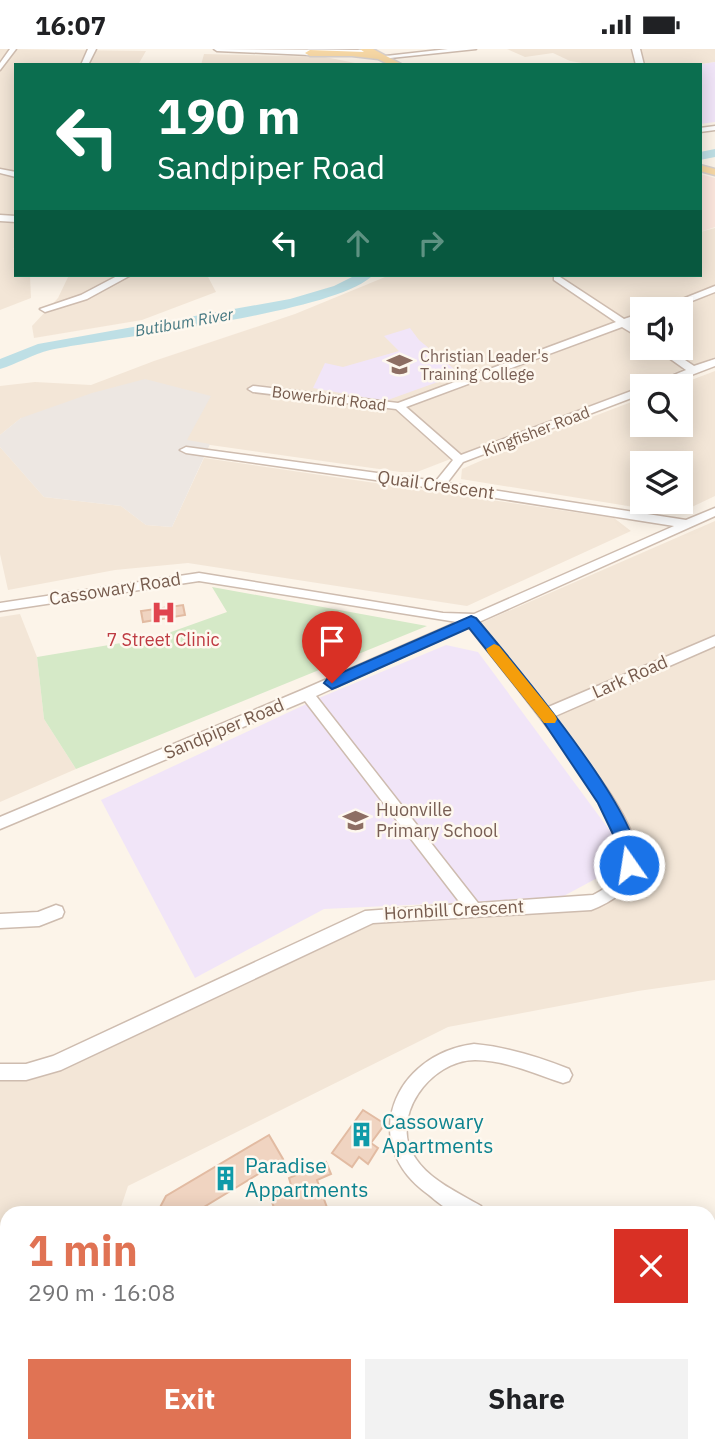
<!DOCTYPE html>
<html lang="en">
<head>
<meta charset="utf-8">
<style>
  body { margin:0; font-family:"IBM Plex Sans",sans-serif; background:#f2f2f2; color:#202124; height:100vh; display:flex; flex-direction:column; font-size:26px; white-space:nowrap }
  * { box-sizing:border-box; margin:0 }
  p { font-size:23px; color:#757577 }
  .icon { flex:none; width:38px; height:38px; fill:none; stroke:currentColor; stroke-width:2; stroke-linecap:round; stroke-linejoin:round }
  .map { position:relative; flex:1; overflow:hidden }
  .details { position:absolute; left:0px; top:1157px; width:716px; height:247px; display:flex; flex-direction:column; background:#fff; border-radius:21px 21px 0 0; box-shadow:0 4px 18px #0003 }
  .details>* { flex:none }
  .banner { position:absolute; left:14px; top:14px; width:688px; height:214px; border-radius:0px; box-shadow:0 4px 18px #0003; background:#0b6e4f; color:#fff; overflow:hidden }
  .fabs { position:absolute; left:630px; top:248px; display:grid; gap:14px }
  .fabs a { display:grid; place-items:center; width:63px; height:63px; border-radius:0px; background:#fff; box-shadow:0 4px 18px #0003; font-size:35px }
  .pin { position:absolute; display:grid; place-items:center; width:60px; height:60px; color:#fff; margin:-72px -30px; border-radius:50% 50% 50% 0; rotate:-45deg; box-shadow:0 0 7px #0007 }
  .pin .icon { rotate:45deg }
  .me { position:absolute; width:77px; margin:-38px; rotate:347deg; stroke-linejoin:round; filter:drop-shadow(0 0 5px #0008) }
  .turn { display:flex; align-items:center; gap:24px; height:147px; padding:0 28px; font-size:32px }
  .turn .icon { width:91px; height:91px; stroke-width:2.5 }
  .turn b { display:block; font-size:49px; line-height:60px }
  .lanes { display:flex; align-items:center; height:66px; padding:0 28px; background:#0003; justify-content:center; gap:35px; direction:ltr }
  .lanes .off { opacity:.35 }
  .round { display:grid; place-items:center; flex:none; width:74px; height:74px; border-radius:0px; background:#f2f2f2 }
  .head { display:flex; align-items:center; justify-content:space-between; height:119px; padding:0 28px }
  h1 { font-size:42px; font-weight:700; line-height:52px; color:#e07354 }
  .primary-button { display:flex; gap:14px; margin-top:auto; padding:14px 28px }
  .primary-button a { flex:1; height:80px; border-radius:0px; background:#e07354; color:#fff; font-size:28px; font-weight:700; line-height:80px; text-align:center }
  .primary-button a+a { background:#f2f2f2; color:#202124 }
  .status { display:flex; justify-content:space-between; align-items:center; height:49px; padding:0 35px; background:#fff; direction:ltr }
  .status svg { height:19px; fill:currentColor }
  .map>svg:first-child { display:block }
  .residential { fill:#f3e6d7; fill-rule:evenodd }
  .commercial { fill:#fbe6dd }
  .industrial { fill:#ede7e2 }
  .education { fill:#f1e5f8 }
  .green { fill:#d5e9c7 }
  .lines { fill:none; stroke-linecap:round; stroke-linejoin:round }
  .river { fill:#bedfe5; fill-rule:evenodd }
  .building { fill:#f0d4c1; stroke:#e2bba2; stroke-width:2 }
  .minor-casing { stroke:#cebcaf; stroke-width:3 }
  .major-casing { stroke:#d9d1cd; stroke-width:3 }
  .minor { fill:#fff; fill-rule:evenodd }
  .major { fill:#f7d8a5; fill-rule:evenodd }
  .route { fill:#1a73e8; stroke:#114b97; stroke-width:2 }
  .slow { fill:#f59e0b }
  .labels { text-anchor:middle; stroke-width:5; stroke-linejoin:round; paint-order:stroke }
  .far-water-label { font-size:16px; font-style:italic; fill:#447781; stroke:#fef8ef }
  .far-education-label { font-size:16px; fill:#785e54; stroke:#fef8ef; text-anchor:start }
  .far-street-label { font-size:16px; fill:#765b4d; stroke:#fef8ef }
  .street-label { font-size:18px; fill:#765b4d; stroke:#fef8ef }
  .health-label { font-size:18px; fill:#be3a42; stroke:#fef8ef }
  .education-label { font-size:18px; fill:#785e54; stroke:#fef8ef; text-anchor:start }
  .near-culture-label { font-size:21px; fill:#0d838f; stroke:#fef8ef; text-anchor:start }
</style>
</head>
<body>
<div class="status"><b>16:07</b><svg viewBox="0 0 49 12"><path d="M0 12V9h3v3zM5 12V6h3v6zM10 12V3h3v9zM15 12V0h3v12zM26 1h20v11H26zM47 4h2v5h-2z"/></svg></div>
<div class="map">
<svg width="715" height="1403" viewBox="0 0 715 1403">
  <rect width="100%" height="100%" fill="#fcf4e9"/>
  <!-- residential -->
  <path class="residential" d="M 0,0 L 146,2 L 138,16 L 16,16 L 16,197 L 13,200 L 16,201 L 16,226 L 30,226 L 31,249 L 0,261 Z
    M 507,0 L 715,0 L 715,13 L 696,16 L 594,16 L 570,12 L 553,4 L 525,8 Z
    M 204,5 L 325,8 L 365,16 L 201,16 Z
    M 715,179 L 715,308 L 417,423 L 400,423 L 21,369 L 0,386 L 0,337 L 35,333 L 91,336 L 154,312 L 295,265 L 390,226 L 700,226 L 700,183 ZM 642,261 L 681,261 L 681,299 L 642,299 Z
    M 69,226 L 207,226 L 216,243 L 142,271 L 34,289 L 32,277 L 58,249 Z
    M 715,322 L 715,447 L 677,465 L 461,430 L 462,420 L 510,399 L 642,349 L 642,376 L 681,376 L 681,338 L 673,338 ZM 642,415 L 681,415 L 681,453 L 642,453 Z
    M 0,398 L 44,448 L 121,457 L 146,476 L 172,478 L 204,409 L 614,469 L 631,482 L 467,557 L 188,514 L 115,521 L 8,541 L 0,505 Z
    M 715,472 L 715,931 L 638,942 L 448,978 L 128,1137 L 119,1164 L 7,1164 L 7,1392 L 3,1403 L 0,1403 L 0,1020 L 55,1015 L 371,867 L 563,862 L 622,849 L 640,814 L 600,732 L 474,577 Z
    M 20,565 L 37,608 L 44,670 L 76,720 L 0,753 L 0,568 Z
    M 35,1397 L 401,1396 L 425,1403 L 33,1403 Z"/>
  <!-- commercial -->
  <path class="commercial" d="M 700,125 L 715,129 L 715,178 L 700,183 Z"/>
  <!-- industrial -->
  <path class="industrial" d="M 145,330 L 211,347 L 187,391 L 210,395 L 172,478 L 146,476 L 121,457 L 44,448 L 0,398 L 0,386 L 21,369 L 92,344 Z"/>
  <!-- education -->
  <path class="education" d="M 715,13 L 715,73 L 700,75 L 700,16 L 696,16 Z
    M 410,279 L 419,291 L 460,325 L 385,352 L 313,339 L 325,314 L 343,318 L 399,302 L 384,287 Z
    M 446,596 L 478,603 L 616,790 L 614,820 L 560,849 L 324,860 L 195,929 L 101,751 L 319,649 Z"/>
  <!-- green -->
  <path class="green" d="M 212,538 L 427,577 L 76,720 L 44,670 L 37,608 L 157,588 L 227,563 Z"/>
  <g class="lines">
    <!-- river -->
    <path class="river" d="M 715,100 L 715,108 L 700,111 L 700,103 Z
      M 356,226 L 373,226 C 337,264 113,288 50,301 C 33,305 17,315 0,320 L 0,310 L 38,295 L 290,250 L 334,237 Z"/>
  </g>
  <!-- building -->
  <path class="building" d="M 183,556 L 185,566 L 143,573 L 141,562 Z
    M 363,1061 L 385,1075 L 371,1094 L 378,1099 L 368,1115 L 359,1108 L 352,1118 L 332,1104 Z
    M 269,1086 L 283,1110 L 194,1164 L 157,1164 L 166,1147 Z
    M 326,1113 L 331,1125 L 317,1131 L 329,1164 L 276,1164 L 269,1145 L 291,1136 L 289,1129 Z"/>
  <g class="lines">
    <defs>
      <path id="minor" d="M 10,0 L 16,0 L 0,21 L 0,14 Z
        M 88,0 L 96,0 L 88,16 L 81,16 Z
        M 214,0 L 371,1 L 367,3 L 310,6 L 217,2 Z
        M 448,0 L 476,0 L 381,10 L 377,8 Z
        M 632,0 L 640,0 L 644,16 L 636,16 Z
        M 715,77 L 715,81 L 700,83 L 700,79 Z
        M 0,120 L 16,123 L 16,128 L 0,124 Z
        M 0,166 L 16,167 L 16,173 L 0,172 Z
        M 119,226 L 131,226 L 87,250 L 45,263 L 40,260 L 81,246 Z
        M 557,226 L 624,270 L 642,264 L 642,270 L 630,275 L 642,283 L 642,290 L 622,278 L 406,358 L 461,406 L 642,338 L 642,345 L 463,413 L 447,434 L 686,471 L 715,459 L 715,467 L 479,573 L 546,659 L 715,587 L 715,597 L 553,668 C 576,698 641,775 638,813 C 636,838 612,853 591,861 L 373,874 L 61,1021 L 26,1031 L 0,1031 L 0,1015 L 26,1015 L 53,1007 L 365,862 L 461,855 L 305,652 L 0,780 L 0,768 L 302,641 L 457,573 L 199,532 L 0,562 L 0,554 L 199,524 L 443,564 L 474,565 L 674,477 L 439,440 L 186,404 L 180,401 L 186,398 L 436,432 L 453,411 L 396,360 L 253,343 L 248,340 L 253,337 L 398,354 L 616,273 L 554,231 L 554,227 ZM 469,578 C 500,619 625,766 623,811 C 622,828 607,839 593,846 L 478,854 L 316,647 Z
        M 715,237 L 715,243 L 669,261 L 655,261 Z
        M 655,299 L 667,299 L 694,317 L 715,310 L 715,317 L 660,338 L 645,338 L 686,321 Z
        M 56,856 L 62,858 L 64,863 L 62,868 L 39,877 L 0,879 L 0,865 L 38,863 Z
        M 474,995 C 507,998 539,1008 569,1020 L 572,1026 L 569,1032 L 563,1034 C 535,1025 505,1011 475,1011 C 430,1011 387,1070 416,1110 C 431,1132 459,1144 481,1157 L 483,1164 C 475,1164 464,1166 456,1164 C 447,1161 436,1152 429,1146 C 356,1095 394,1005 474,995 Z
        M 7,1395 L 7,1396 L 27,1396 L 26,1403 L 4,1403 Z
        M 488,1396 L 530,1396 L 532,1403 L 490,1403 Z
        M 647,1396 L 667,1396 L 668,1403 L 646,1403 Z"/>
      <path id="major" d="M 360,0 L 373,0 L 403,16 L 390,16 L 378,10 L 352,7 L 310,7 L 305,4 L 310,1 L 364,3 Z
        M 700,116 L 715,120 L 715,126 L 700,122 Z"/>
    </defs>
    <!-- minor casing -->
    <use href="#minor" class="minor-casing"/>
    <!-- major casing -->
    <use href="#major" class="major-casing"/>
    <!-- minor -->
    <use href="#minor" class="minor"/>
    <!-- major -->
    <use href="#major" class="major"/>
  </g>
  <!-- route -->
  <path class="route" d="M 471,567 L 476,569 C 507,606 656,780 636,821 L 629,824 L 623,821 L 622,804 L 598,754 L 541,669 L 469,579 L 337,638 L 332,640 L 324,634 L 327,630 Z"/>
  <!-- slow -->
  <path class="slow" d="M 494,595 L 499,597 L 555,666 L 557,670 L 555,674 L 544,674 L 488,604 L 486,600 Z"/>
  <!-- icons -->
  <defs>
    <symbol id="university-bare" viewBox="-9 -9 18 18"><path d="M0-5L7-2L0 1L-7-2ZM-4 1L0 2.5L4 1V4Q0 6-4 4Z" fill="#8d6e63" stroke="#fef8ef" stroke-width="2.5" paint-order="stroke"/></symbol>
    <symbol id="hospital-bare" viewBox="-9 -9 18 18"><path d="M-5-5h3v3.5h4V-5h3V5h-3V1.5h-4V5h-3Z" fill="#e0444e" stroke="#fef8ef" stroke-width="2.5" paint-order="stroke"/></symbol>
    <symbol id="school-bare" viewBox="-9 -9 18 18"><path d="M0-5L7-2L0 1L-7-2ZM-4 1L0 2.5L4 1V4Q0 6-4 4Z" fill="#8d6e63" stroke="#fef8ef" stroke-width="2.5" paint-order="stroke"/></symbol>
    <symbol id="building-bare" viewBox="-9 -9 18 18"><path d="M-4-6H4V6H1V3H-1V6H-4ZM-2.5-4.3h1.7v1.8h-1.7ZM.8-4.3h1.7v1.8H.8ZM-2.5-1h1.7V.8h-1.7ZM.8-1h1.7V.8H.8Z" fill="#0f9aa8" stroke="#fef8ef" stroke-width="2.5" paint-order="stroke"/></symbol>
  </defs>
  <g fill-rule="evenodd">
    <use href="#university-bare" x="382" y="298" width="35" height="35"/>
    <use href="#hospital-bare" x="146" y="546" width="35" height="35"/>
    <use href="#school-bare" x="338" y="754" width="35" height="35"/>
    <use href="#building-bare" x="344" y="1068" width="35" height="35"/>
    <use href="#building-bare" x="208" y="1112" width="35" height="35"/>
  </g>
  <g class="labels">
    <!-- far-water labels -->
    <g class="far-water-label">
      <text transform="translate(184 273) rotate(-10)" y="6">Butibum River</text>
    </g>
    <!-- far-education labels -->
    <g class="far-education-label">
      <text x="420" y="313">Christian Leader's<tspan x="420" dy="18">Training College</tspan></text>
    </g>
    <!-- far-street labels -->
    <g class="far-street-label">
      <text transform="translate(329 349) rotate(7)" y="6">Bowerbird Road</text>
      <text transform="translate(536 382) rotate(-21)" y="6">Kingfisher Road</text>
    </g>
    <!-- street labels -->
    <g class="street-label">
      <text transform="translate(436 436) rotate(8)" y="6">Quail Crescent</text>
      <text transform="translate(115 540) rotate(-9)" y="6">Cassowary Road</text>
      <text transform="translate(630 628) rotate(-24)" y="6">Lark Road</text>
      <text transform="translate(224 680) rotate(-23)" y="6">Sandpiper Road</text>
      <text transform="translate(454 861) rotate(-3)" y="6">Hornbill Crescent</text>
    </g>
    <!-- health labels -->
    <g class="health-label">
      <text x="163" y="597">7 Street Clinic</text>
    </g>
    <!-- education labels -->
    <g class="education-label">
      <text x="376" y="767">Huonville<tspan x="376" dy="21">Primary School</tspan></text>
    </g>
    <!-- near-culture labels -->
    <g class="near-culture-label">
      <text x="382" y="1080">Cassowary<tspan x="382" dy="24">Apartments</tspan></text>
      <text x="245" y="1124">Paradise<tspan x="245" dy="24">Appartments</tspan></text>
    </g>
  </g>
</svg>
<div class="fabs">
<a><svg class="icon" aria-label="sound" viewBox="0 0 24 24"><path d="M4 9h4l5-4v14l-5-4H4zM17 9q2 3 0 6"/></svg></a>
<a><svg class="icon" aria-label="search" viewBox="0 0 24 24"><circle cx="10" cy="10" r="6"/><path d="M15 15l6 6"/></svg></a>
<a><svg class="icon" aria-label="layers" viewBox="0 0 24 24"><path d="M12 4l9 5-9 5-9-5zM3 14l9 5 9-5"/></svg></a>
</div>
<div class="pin" style="left:332px;top:634px;background:#d93025"><svg class="icon" aria-label="arrive" viewBox="0 0 24 24"><path d="M6 21V4h12l-3 4 3 4H6"/></svg></div>
<svg class="me" style="left:629px;top:816px" viewBox="-20 -20 40 40"><circle r="17" fill="#1a73e8" stroke="#fff" stroke-width="3"/><path d="M0-11L8 9 0 5-8 9z" fill="#fff"/></svg>
<div class="banner">
<div class="turn"><svg class="icon" aria-label="left" viewBox="0 0 24 24"><path d="M17 20v-9H6M10 6l-5 5 5 5"/></svg><div><b>190 m</b>Sandpiper Road</div></div>
<div class="lanes"><svg class="icon" aria-label="left" viewBox="0 0 24 24"><path d="M17 20v-9H6M10 6l-5 5 5 5"/></svg><svg class="icon off" aria-label="ahead" viewBox="0 0 24 24"><path d="M12 20V5M6 11l6-6 6 6"/></svg><svg class="icon off" aria-label="right" viewBox="0 0 24 24"><path d="M7 20v-9h11M14 6l5 5-5 5"/></svg></div>
</div>
<section class="details">
<div class="head"><div><h1>1 min</h1><p>290 m · 16:08</p></div><a class="round" style="background:#d93025;color:#fff"><svg class="icon" aria-label="close" viewBox="0 0 24 24"><path d="M6 6l12 12M18 6L6 18"/></svg></a></div>
<div class="primary-button"><a>Exit</a><a>Share</a></div>
</section>
</div>
</body>
</html>
